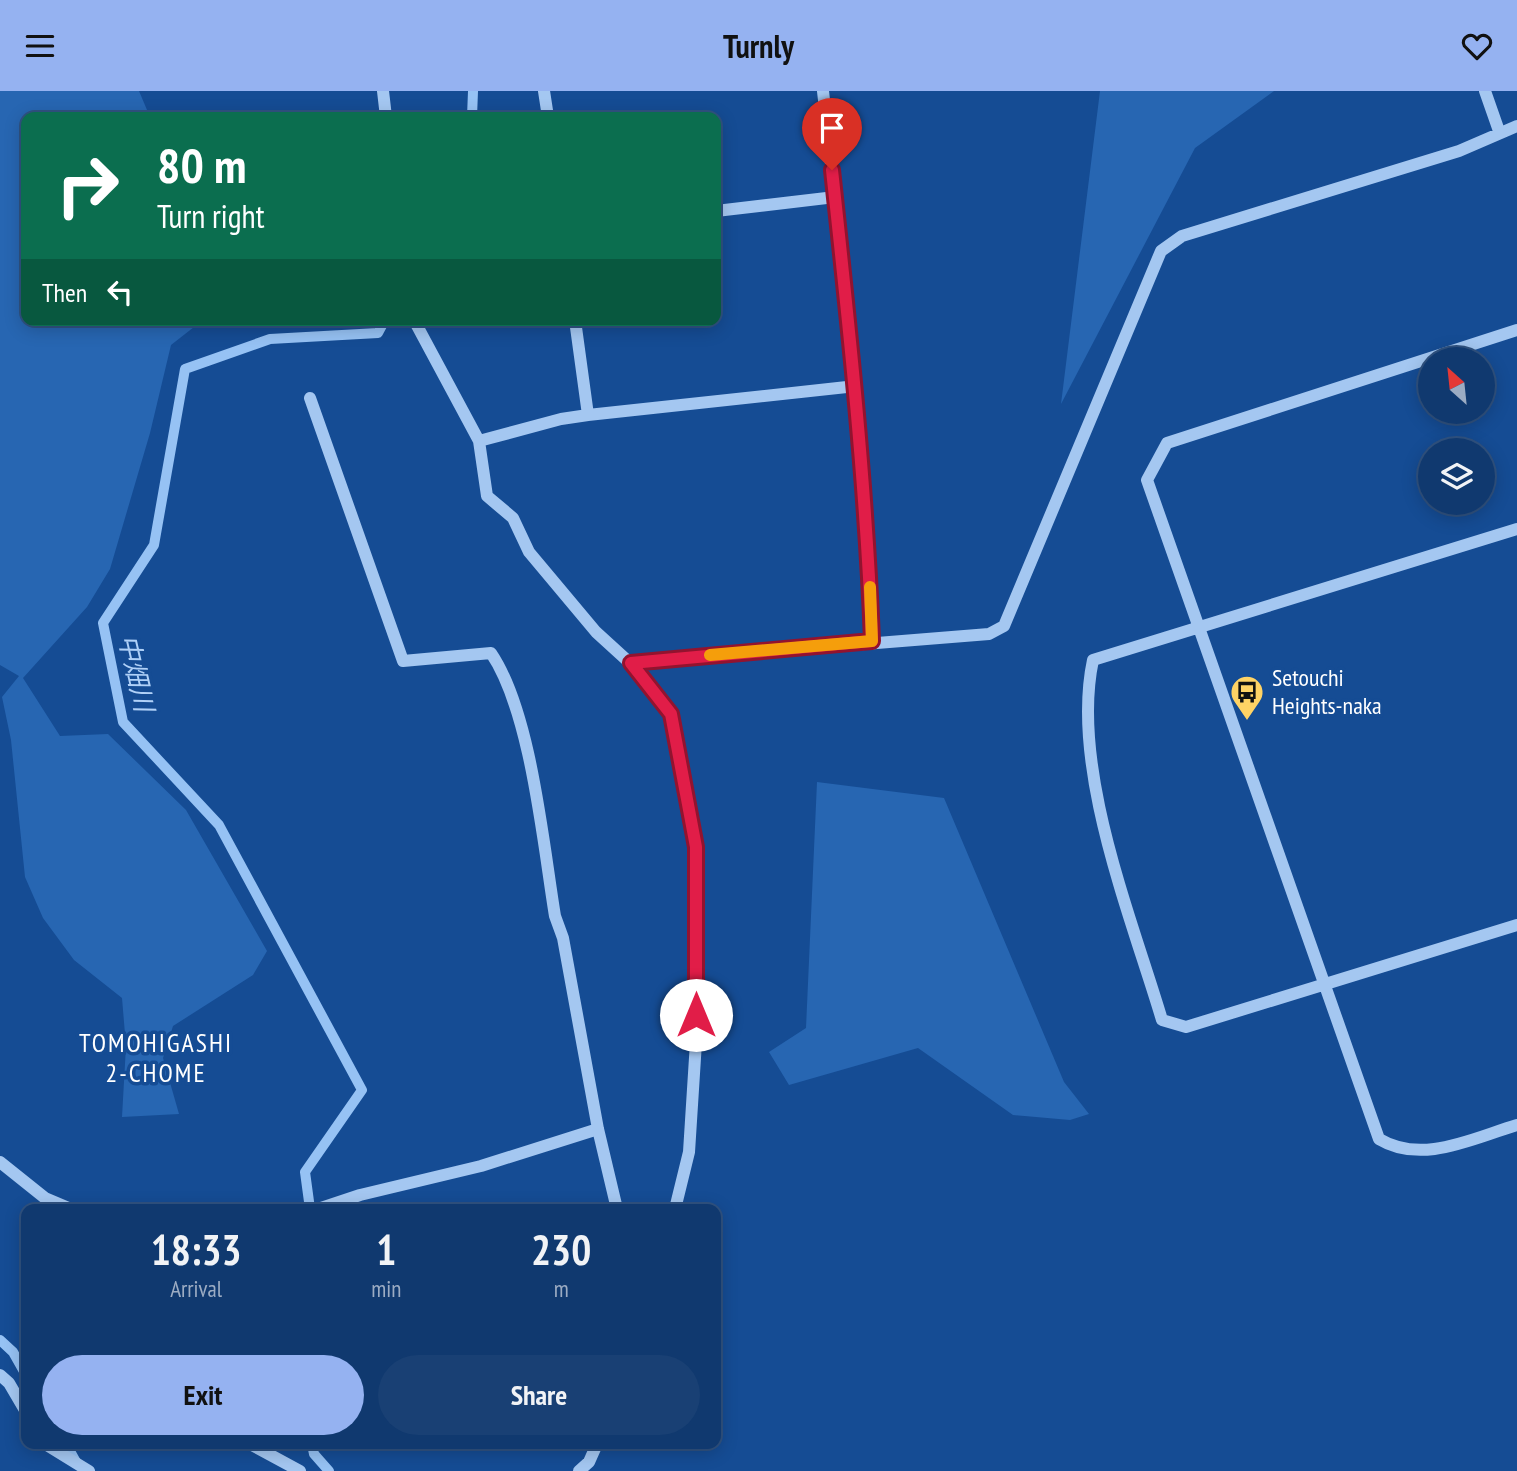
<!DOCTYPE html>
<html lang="en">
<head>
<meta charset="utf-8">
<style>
  body { margin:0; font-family:"PT Sans Narrow","Noto Sans JP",sans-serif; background:#194074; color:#f1f3f6; height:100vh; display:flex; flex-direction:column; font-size:26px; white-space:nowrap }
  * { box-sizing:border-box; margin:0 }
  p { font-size:23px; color:#9cacc3 }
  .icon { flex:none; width:38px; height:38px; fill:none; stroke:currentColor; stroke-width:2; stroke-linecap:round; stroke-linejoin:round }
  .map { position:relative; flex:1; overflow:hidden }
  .details { position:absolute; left:21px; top:1113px; width:700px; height:245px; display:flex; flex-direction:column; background:#10396f; border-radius:14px; box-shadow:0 4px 18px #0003,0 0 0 2px #305382 }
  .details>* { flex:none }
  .hud { position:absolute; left:21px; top:21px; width:700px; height:214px; border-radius:14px; box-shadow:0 4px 18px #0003,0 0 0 2px #305382; background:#0b6e4f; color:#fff; overflow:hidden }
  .needle { width:46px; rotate:333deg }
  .controls { position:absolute; left:1418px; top:256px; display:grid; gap:14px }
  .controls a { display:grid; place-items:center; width:77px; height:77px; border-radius:50%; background:#10396f; box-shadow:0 4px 18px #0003,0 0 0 2px #305382; font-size:35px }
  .pin { position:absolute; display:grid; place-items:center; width:60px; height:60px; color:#fff; margin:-72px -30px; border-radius:50% 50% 50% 0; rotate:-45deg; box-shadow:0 0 7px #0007 }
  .pin .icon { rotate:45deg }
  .me { position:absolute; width:77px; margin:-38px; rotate:0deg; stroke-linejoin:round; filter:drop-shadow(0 0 5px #0008) }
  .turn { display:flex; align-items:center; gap:24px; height:147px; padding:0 21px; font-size:32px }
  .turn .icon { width:91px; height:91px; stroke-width:2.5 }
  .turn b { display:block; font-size:49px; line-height:60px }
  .then { display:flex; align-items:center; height:66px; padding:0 21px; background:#0003; gap:14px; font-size:26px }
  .eta { display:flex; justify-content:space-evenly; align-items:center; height:119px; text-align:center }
  .eta b { font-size:42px; font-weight:800; line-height:49px }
  .primary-button { display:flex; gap:14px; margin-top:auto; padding:14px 21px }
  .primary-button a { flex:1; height:80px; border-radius:42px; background:#95b2f1; color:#111; font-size:28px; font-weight:800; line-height:80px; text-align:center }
  .primary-button a+a { background:#194074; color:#f1f3f6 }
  header { display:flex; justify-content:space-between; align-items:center; height:91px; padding:0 21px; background:#95b2f1; color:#111; font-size:32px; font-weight:800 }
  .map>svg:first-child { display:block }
  .green { fill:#2766b2 }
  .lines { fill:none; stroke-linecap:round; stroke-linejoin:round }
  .stream { stroke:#96c2f4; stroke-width:10 }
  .minor { stroke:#a4c7f1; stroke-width:12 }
  .route-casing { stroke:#92132f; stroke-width:18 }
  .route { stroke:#e11d48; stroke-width:12 }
  .slow { stroke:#f59e0b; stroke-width:12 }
  .labels { text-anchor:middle; stroke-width:7; stroke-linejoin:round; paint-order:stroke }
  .poi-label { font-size:24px; fill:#fff; stroke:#154c94; text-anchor:start }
  .water-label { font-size:26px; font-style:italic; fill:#b0d1f8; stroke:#154c94 }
  .neighbourhood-label { font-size:26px; letter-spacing:2px; fill:#fff; stroke:#154c94 }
</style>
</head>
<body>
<header><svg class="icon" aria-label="menu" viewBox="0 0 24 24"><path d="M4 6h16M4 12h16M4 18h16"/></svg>Turnly<svg class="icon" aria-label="heart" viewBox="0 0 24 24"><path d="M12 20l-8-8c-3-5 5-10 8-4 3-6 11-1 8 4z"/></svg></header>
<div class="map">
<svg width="1517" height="1380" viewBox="0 0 1517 1380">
  <rect width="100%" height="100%" fill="#154c94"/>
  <!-- green -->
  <path class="green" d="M 0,0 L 139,0 L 150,26 L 26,26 L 26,229 L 203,229 L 171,254 L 150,342 L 110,478 L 87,516 L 23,587 L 60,645 L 108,643 L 186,719 L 267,860 L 253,884 L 173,935 L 163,967 L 179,1023 L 122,1026 L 126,955 L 122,907 L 74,869 L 43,827 L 25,786 L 11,649 L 2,606 L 19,585 L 0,574 Z
    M 1100,0 L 1274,0 L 1195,57 L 1061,313 Z
    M 817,691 L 944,707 L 1064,991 L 1089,1023 L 1070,1029 L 1013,1024 L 918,957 L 789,994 L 769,961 L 806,937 Z"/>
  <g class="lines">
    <!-- stream -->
    <path class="stream" d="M 472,26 L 473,0
      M 310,1118 L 305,1081 L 362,999 L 219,734 L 123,631 L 103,532 L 154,454 L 185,278 L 270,248 L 378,242 L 385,229
      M 0,1249 L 13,1261 L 26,1284
      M 66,1353 L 76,1371
      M 312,1353 L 314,1363 L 329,1380"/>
    <!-- minor -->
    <path class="minor" d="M 383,0 L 386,26
      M 544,0 L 548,26
      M 823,0 C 843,183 865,366 872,550
      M 1485,0 L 1499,40
      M 716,120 L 835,106
      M 414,229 L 479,350 L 487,405 L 513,427 L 529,461 L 596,541 L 630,572 L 671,623 L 696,756 L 696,951 L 689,1061 L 675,1118
      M 575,229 L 588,324
      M 1517,239 L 1167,352 L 1147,389 L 1379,1048 C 1422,1074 1473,1047 1517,1034
      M 310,307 L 403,570 L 491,562 C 531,621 543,752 555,825 L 563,847 L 598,1038 L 617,1118
      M 479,350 L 561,328 L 588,324 L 856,295
      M 1517,438 L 1093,569 C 1070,676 1131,825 1162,929 L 1186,936 L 1517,834
      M 630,572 L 989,543 L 1004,535 L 1161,160 L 1182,145 L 1459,60 L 1517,35
      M 0,1071 L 45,1107 L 71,1118
      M 318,1118 L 360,1104 L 481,1075 L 598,1038
      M 0,1284 L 9,1292 L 26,1321
      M 45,1353 L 89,1380
      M 250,1353 L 300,1380
      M 579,1380 L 589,1371 L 597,1353"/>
  </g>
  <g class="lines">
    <defs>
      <path id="route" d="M 696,924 L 696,756 L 671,623 L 631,572 L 872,550 C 866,392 849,236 832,79"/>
    </defs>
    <!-- route casing -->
    <use href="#route" class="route-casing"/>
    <!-- route -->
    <use href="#route" class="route"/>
    <!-- slow -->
    <path class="slow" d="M 710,564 L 872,550 L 870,496"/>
  </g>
  <!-- icons -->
  <defs>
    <symbol id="bus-pin" viewBox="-11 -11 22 30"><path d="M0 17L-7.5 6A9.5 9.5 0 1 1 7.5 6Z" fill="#ffd365" stroke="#154c94"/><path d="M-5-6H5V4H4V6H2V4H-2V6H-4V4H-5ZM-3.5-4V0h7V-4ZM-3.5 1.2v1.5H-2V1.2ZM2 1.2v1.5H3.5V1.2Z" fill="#111"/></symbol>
  </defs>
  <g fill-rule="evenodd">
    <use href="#bus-pin" x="1228" y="582" width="38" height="52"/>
  </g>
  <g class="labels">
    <!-- poi labels -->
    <g class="poi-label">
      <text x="1272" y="595">Setouchi<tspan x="1272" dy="28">Heights-naka</tspan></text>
    </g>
    <!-- water labels -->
    <g class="water-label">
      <text transform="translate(136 582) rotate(77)" y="9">中畑川</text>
    </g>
    <!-- neighbourhood labels -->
    <g class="neighbourhood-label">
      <text x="156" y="961">TOMOHIGASHI<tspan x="156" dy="30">2-CHOME</tspan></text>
    </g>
  </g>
</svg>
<div class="controls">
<a><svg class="needle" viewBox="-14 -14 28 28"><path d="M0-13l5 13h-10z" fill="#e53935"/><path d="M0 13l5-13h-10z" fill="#9cacc3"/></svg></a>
<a><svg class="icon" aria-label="layers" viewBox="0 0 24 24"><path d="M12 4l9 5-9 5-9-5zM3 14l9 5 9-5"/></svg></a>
</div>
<div class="pin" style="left:832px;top:79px;background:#d93025"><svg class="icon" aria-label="arrive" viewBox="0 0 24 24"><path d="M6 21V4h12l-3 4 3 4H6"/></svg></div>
<svg class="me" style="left:696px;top:924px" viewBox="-20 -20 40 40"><circle r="19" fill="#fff"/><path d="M0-13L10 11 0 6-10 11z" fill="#e11d48"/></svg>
<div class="hud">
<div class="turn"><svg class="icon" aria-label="right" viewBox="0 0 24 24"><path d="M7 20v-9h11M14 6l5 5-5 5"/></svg><div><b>80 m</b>Turn right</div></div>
<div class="then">Then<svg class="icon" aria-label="left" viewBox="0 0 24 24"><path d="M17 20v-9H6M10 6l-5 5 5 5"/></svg></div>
</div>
<section class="details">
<div class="eta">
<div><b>18:33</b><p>Arrival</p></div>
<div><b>1</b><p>min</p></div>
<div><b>230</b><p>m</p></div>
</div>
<div class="primary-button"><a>Exit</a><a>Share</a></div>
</section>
</div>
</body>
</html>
